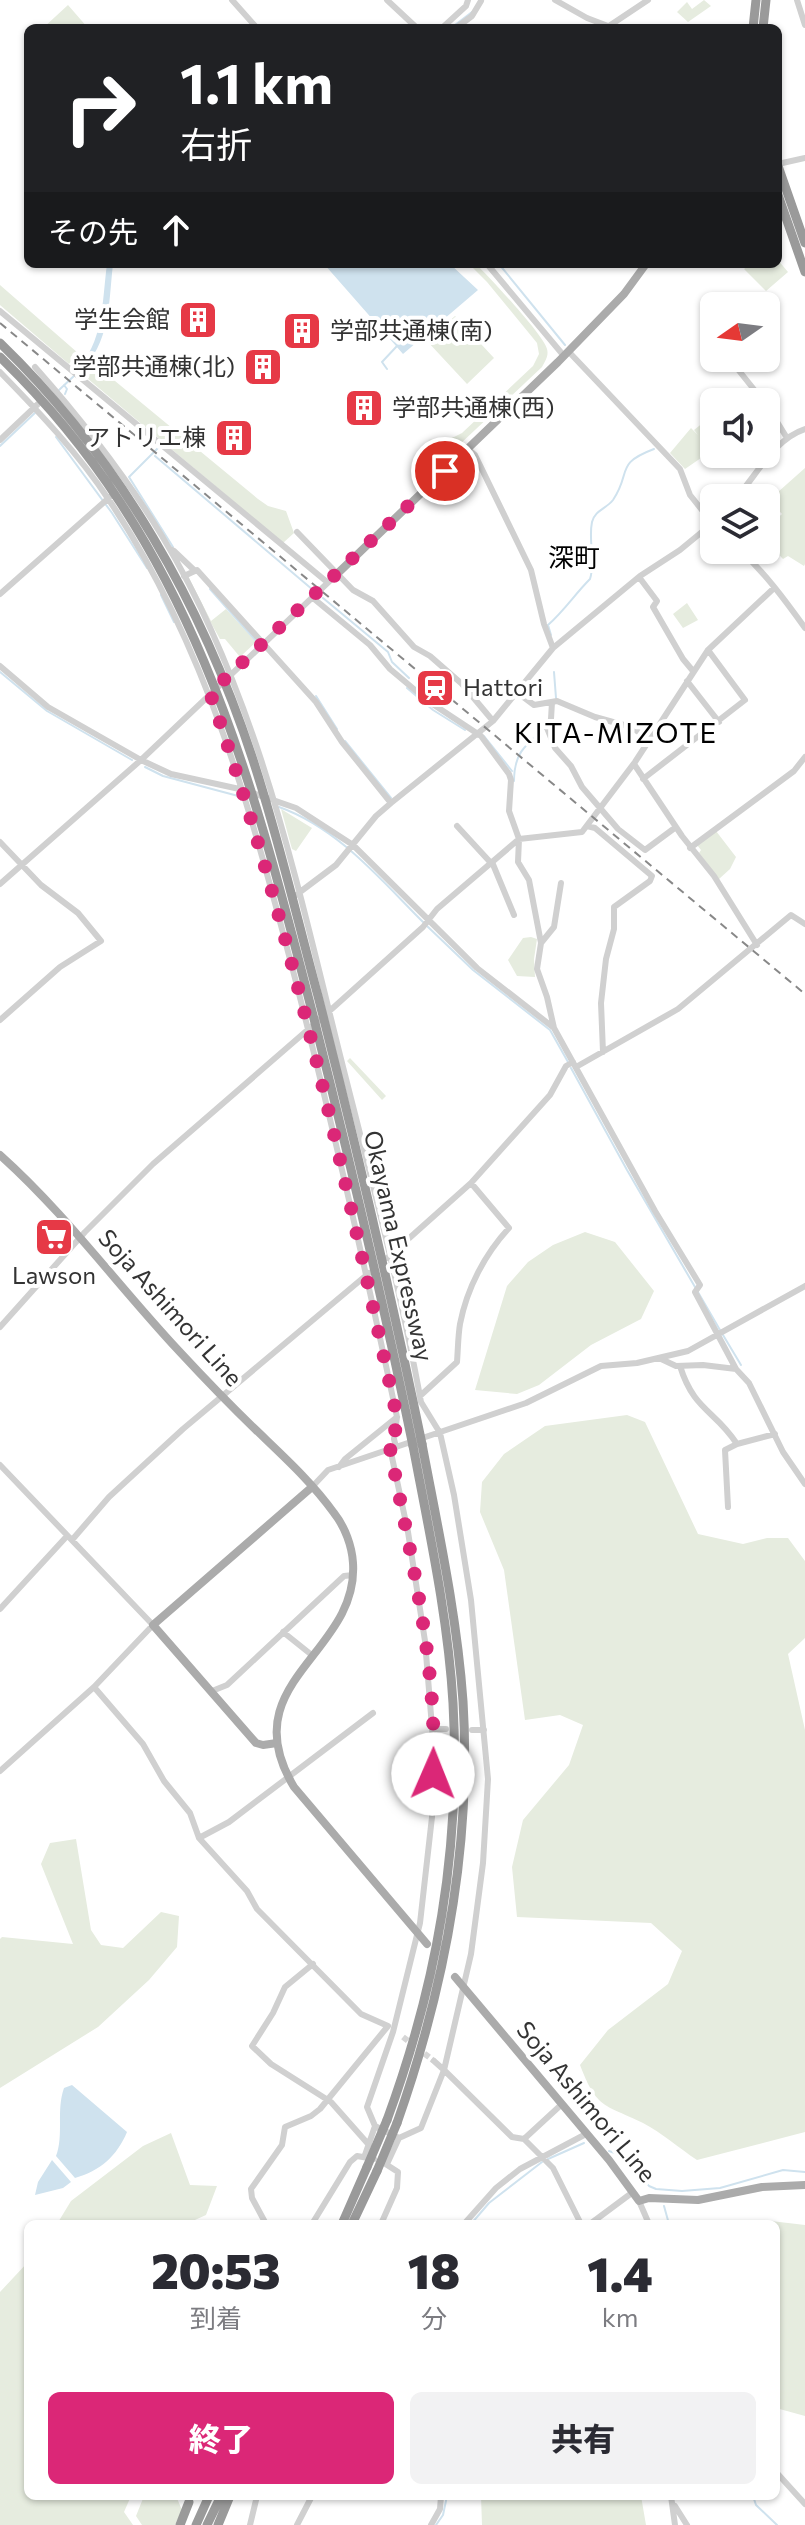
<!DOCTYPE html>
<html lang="ja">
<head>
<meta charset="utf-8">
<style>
  body { margin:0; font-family:Commissioner,"Noto Sans JP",sans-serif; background:#f2f2f3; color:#2b2b33; height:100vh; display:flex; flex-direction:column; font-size:30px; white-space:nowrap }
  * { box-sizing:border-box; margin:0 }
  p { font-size:26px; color:#7c7c81 }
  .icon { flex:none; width:44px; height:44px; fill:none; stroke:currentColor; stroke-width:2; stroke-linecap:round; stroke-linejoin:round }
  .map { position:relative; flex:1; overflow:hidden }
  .panel { position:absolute; left:24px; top:2220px; width:756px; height:280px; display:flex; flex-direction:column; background:#fff; border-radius:12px; box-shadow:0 2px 6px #0004 }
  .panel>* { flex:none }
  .banner { position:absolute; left:24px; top:24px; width:758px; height:244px; border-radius:12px; box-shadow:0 2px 6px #0004; background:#202124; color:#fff; overflow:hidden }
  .needle { width:52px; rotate:256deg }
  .buttons { position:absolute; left:700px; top:292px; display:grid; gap:16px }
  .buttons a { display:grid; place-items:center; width:80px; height:80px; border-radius:12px; background:#fff; box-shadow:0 2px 6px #0004; font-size:40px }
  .pin { position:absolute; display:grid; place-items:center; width:68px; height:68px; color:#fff; margin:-34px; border:4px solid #fff; border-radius:50%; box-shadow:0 2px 8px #0007 }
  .me { position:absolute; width:88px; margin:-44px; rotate:1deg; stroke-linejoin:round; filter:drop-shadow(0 0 6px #0008) }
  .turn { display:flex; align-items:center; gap:28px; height:168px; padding:0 24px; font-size:36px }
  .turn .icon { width:104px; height:104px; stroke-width:2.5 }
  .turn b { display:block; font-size:56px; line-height:68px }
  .then { display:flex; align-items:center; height:76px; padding:0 24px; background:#0003; gap:16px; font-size:30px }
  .eta { display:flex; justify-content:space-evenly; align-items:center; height:136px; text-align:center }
  .eta b { font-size:48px; font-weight:800; line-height:56px }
  .action { display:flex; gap:16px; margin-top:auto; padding:16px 24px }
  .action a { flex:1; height:92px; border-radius:12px; background:#db2777; color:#fff; font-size:32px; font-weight:800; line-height:92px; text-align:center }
  .action a+a { background:#f2f2f3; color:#2b2b33 }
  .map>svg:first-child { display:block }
  .green { fill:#e6ecdf }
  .water { fill:#cfe2ee }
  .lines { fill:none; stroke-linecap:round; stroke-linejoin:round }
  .stream { stroke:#cfe2ee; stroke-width:2 }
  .minor-tunnel { stroke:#d6d6d6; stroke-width:6; stroke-dasharray:6 3; stroke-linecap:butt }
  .minor { stroke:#d0d0d0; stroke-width:6 }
  .major { stroke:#ababab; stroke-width:8 }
  .highway { stroke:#9a9a9a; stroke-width:9 }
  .rail { stroke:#888; stroke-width:2; stroke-dasharray:8 6; stroke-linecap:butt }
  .highway-bridge { stroke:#9a9a9a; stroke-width:9 }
  .route { stroke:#db2777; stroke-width:14; stroke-dasharray:0 25.2 }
  .labels { text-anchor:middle; stroke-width:8; stroke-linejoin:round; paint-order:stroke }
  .poi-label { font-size:24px; fill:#333; stroke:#fff; text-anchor:end }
  .street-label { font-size:24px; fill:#333; stroke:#fff }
  .neighbourhood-label { font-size:26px; fill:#000; stroke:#fff }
  .quarter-label { font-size:28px; letter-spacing:2px; fill:#000; stroke:#fff }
</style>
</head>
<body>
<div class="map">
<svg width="805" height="2525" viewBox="0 0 805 2525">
  <rect width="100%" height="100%" fill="#fff"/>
  <!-- green -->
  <path class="green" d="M 704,0 L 711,6 L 688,22 L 677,12 L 687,2 L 692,9 Z
    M 68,5 L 88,28 L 43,28 Z
    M 778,260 L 788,272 L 766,291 L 744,269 L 750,264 L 778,264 Z
    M 469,264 L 476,264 C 489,277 544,335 547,349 C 549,356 545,361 542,367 L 458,446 L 428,440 L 454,437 L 462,433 L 533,366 L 539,354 L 537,343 L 487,282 Z
    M 0,285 L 78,353 L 69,364 L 0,305 Z
    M 455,316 L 494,358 L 467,384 L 427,341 Z
    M 92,362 L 258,499 L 268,506 L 286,511 L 294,533 L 283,543 L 81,373 Z
    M 704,422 L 707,425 L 709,424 L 714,429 L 714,449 L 685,469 L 670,453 L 691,428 L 698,435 L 694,430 Z
    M 805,468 L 805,564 L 804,566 L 788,556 L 783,559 L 768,543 L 778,533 L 770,525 L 782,514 L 769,500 Z
    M 188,576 L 211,621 L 226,609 L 256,642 L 240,657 L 225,639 L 220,639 L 187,580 Z
    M 687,603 L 698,620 L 683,628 L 673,614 Z
    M 281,809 L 312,828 L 296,851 L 292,849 Z
    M 716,831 L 736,857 L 730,869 L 719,879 L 699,853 L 701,850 L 697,845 Z
    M 531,937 L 537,939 L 534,959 L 535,977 L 517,976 L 508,960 L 523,938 Z
    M 350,1058 L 386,1096 L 382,1100 L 347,1061 Z
    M 585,1232 L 615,1242 L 654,1291 L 641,1319 L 591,1345 L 539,1385 L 517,1394 L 475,1390 L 507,1286 L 528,1262 L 553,1245 Z
    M 627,1415 L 645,1422 L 698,1534 L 743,1544 L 767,1538 L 788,1538 L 805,1561 L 805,1638 L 788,1654 L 805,1730 L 805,2132 L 697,2160 C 679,2148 662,2133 643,2123 C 605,2104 597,2110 580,2065 L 608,2030 L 668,1984 L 682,1951 L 651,1923 L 517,1917 L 512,1867 L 523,1820 L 569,1765 L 583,1725 L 560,1715 L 525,1720 L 504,1570 L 480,1512 L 482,1482 L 504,1454 L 545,1426 Z
    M 76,1839 L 91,1930 L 101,1945 L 123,1948 L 161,1912 L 179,1916 L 177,1947 L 149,1980 L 98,2027 L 0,2088 L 0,1939 L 2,1937 L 73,1944 L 41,1864 L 50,1843 Z
    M 171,2133 L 190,2185 L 217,2186 L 206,2215 L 186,2224 L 57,2224 L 71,2201 L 143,2146 Z
    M 771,2221 L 805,2225 L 805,2416 L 776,2408 L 776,2224 L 759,2224 Z
    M 28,2262 L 28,2496 L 131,2496 L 124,2512 L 133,2525 L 0,2525 L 0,2292 Z
    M 144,2496 L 176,2496 L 182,2510 L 175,2525 L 142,2525 L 136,2516 Z
    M 481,2496 L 641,2496 L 646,2525 L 482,2525 Z"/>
  <!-- water -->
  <path class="water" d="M 107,264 L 113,264 C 108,308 111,340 79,374 L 75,371 C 104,344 102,301 107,264 Z
    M 324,264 L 450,264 L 478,290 L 403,354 Z
    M 72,2085 L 127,2132 C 117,2156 100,2171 75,2178 L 56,2156 C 64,2135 56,2110 64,2088 Z
    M 52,2160 L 71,2182 L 63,2188 L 35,2195 L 38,2182 Z"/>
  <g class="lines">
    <!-- stream -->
    <path class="stream" d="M 451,28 L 472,12
      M 499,264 L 565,345
      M 387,369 L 382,362 L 397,346
      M 64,385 L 67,389 L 65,394
      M 59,390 L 75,375
      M 56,437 L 112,513 L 147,568
      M 0,446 L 37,411
      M 159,447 L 129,477 L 173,547
      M 155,456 L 313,590
      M 210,589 L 257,642
      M 161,595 L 174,622
      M 323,598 L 388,652 L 392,662 L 409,678
      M 551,635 L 548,625 C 564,611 575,594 590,579 C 596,561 588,541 592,522 C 595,510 606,509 613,500 C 632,472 614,464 654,449
      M 0,672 L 47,711 L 132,760
      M 554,672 L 556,698
      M 407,688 L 433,710 L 465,730
      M 316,696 L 337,729
      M 484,736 L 512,771
      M 345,741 L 391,798
      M 145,767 L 163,776 L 242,797
      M 514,781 C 514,754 524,746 544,729
      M 279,807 C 338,828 380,879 423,922
      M 427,926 L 473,970 L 550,1030 L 568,1062
      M 571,1068 L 627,1170 L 720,1330
      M 723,1335 L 741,1365
      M 609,2151 L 626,2157 L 649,2186 L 656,2189 L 682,2191 L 720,2188 L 783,2170 L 805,2172
      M 548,2159 L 584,2143
      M 664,2206 L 669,2224
      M 471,2224 L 489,2203 L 542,2162
      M 753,2496 L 756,2505 L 777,2525
      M 436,2525 L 443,2515 L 447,2496"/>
    <!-- minor-tunnel -->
    <path class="minor-tunnel" d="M 403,2037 L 434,2061"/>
    <!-- minor -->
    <path class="minor" d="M 232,0 L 257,28
      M 387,0 L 417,28
      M 555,0 L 587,18 L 608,26
      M 797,0 L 805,25
      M 442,28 L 466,6 L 468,0
      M 456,28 L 472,16 L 481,1
      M 606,28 L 648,0
      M 778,164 L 805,158
      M 487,264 L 564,356
      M 0,311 L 327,582
      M 569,352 L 680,469 L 690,495 L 714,525
      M 35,367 C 82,420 125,475 162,536 C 257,693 296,879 340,1055 C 369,1170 400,1286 421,1402 L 440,1433 L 454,1495 L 471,1600 L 488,1779 L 483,1863 L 471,1954 L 444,2070 L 434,2061
      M 736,367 L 764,402
      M 0,372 C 39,412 78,453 109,500 C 207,646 252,814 296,982 C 333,1126 366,1271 397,1417 L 394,1439 L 396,1447
      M 766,404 L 787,438
      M 0,440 L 38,404
      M 468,449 L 475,455 L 531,570 L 544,624 L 553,648
      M 736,498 C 757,475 774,439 805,429
      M 297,532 L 353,590 L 373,601 L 414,647 L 430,656 L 462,684 L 493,721
      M 170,549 L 174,551 L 194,570
      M 740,550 C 765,573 785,600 805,628
      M 184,576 L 197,570 L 316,702 L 342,742 L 391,803
      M 639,577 L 657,601 L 653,607 L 683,659 L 693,671
      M 0,594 L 111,496
      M 313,598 L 370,645 L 390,669 L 428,701 L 481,736 L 509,774 L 511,780 L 509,811 L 519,839 L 518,862 L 529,880 L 541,943
      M 0,666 L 48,707 L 141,760 L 171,774 L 244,790 L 296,808 L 353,845 L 477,968 L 554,1028 L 655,1211 L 700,1285 L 695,1292 L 736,1369 L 749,1383 L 783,1452 L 805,1484
      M 687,681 L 719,722
      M 518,693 L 534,705 L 557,701 L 595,717 L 631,727 L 649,739
      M 552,702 L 551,719 L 547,728 L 555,748 L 571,766 L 582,787 L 618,829 L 645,850 L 676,827
      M 634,764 L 682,836 L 714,876 L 757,945
      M 643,779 L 745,700 L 708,650
      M 457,826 L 491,863
      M 587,826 L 595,828 L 652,876 L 650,881 L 614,907 L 614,929 L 606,959 L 601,1003 L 603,1052
      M 0,842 L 41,885 L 78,913 L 101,941 L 60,967 L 0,1020
      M 690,848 L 794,771 L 805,757
      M 492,862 L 514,915
      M 0,884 L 141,760 L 337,574
      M 296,895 L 336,865 L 376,816 L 391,803 L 493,721 L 553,648 L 640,576 L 680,550 L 714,522
      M 554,1028 L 547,997 L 537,969 L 541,943 L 554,927 L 561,883
      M 576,1067 L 678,1009 L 791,915 L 805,924
      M 387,1258 L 471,1183 L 550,1095 L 566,1066 L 573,1062
      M 0,1327 L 85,1232 L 153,1164 L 334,1007 L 423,927 L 437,909 L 519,839 L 582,832 L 635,762 L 708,650 L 773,589
      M 659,1358 L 676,1366 L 703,1365 L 736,1369
      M 680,1366 C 694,1411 715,1410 737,1444 L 725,1450 L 728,1507
      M 420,1396 L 457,1362 C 458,1349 458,1336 460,1324 C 467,1288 485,1254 509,1228 L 471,1183
      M 737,1444 L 775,1434
      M 390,1448 L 408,1532 L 425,1641 L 434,1752 L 432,1817 L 420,1923 L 393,2032 L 367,2107 L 375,2126 L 399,2138
      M 0,1465 L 153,1625 L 94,1687 L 0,1771
      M 339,1467 L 345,1459 L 397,1417
      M 312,1487 L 328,1470 L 526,1403 L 601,1366 L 637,1363 L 688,1351 L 805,1286
      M 72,1540 L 109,1497 L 183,1429 L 369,1273
      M 0,1609 L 67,1536
      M 283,1632 L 313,1656
      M 94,1687 L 143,1744 L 164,1781 L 190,1813 L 199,1838 L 247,1891 L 257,1909 L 361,2014 L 388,2026 L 320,2109 L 311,2116 L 285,2127 L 282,2145 L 251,2189 L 252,2198 L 266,2224
      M 212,1691 L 227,1685 L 344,1576 L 353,1575
      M 434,1729 L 446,1729
      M 472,1730 L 484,1730
      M 199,1838 L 229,1822 L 373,1713
      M 313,1964 L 285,1987 L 273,2013 L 252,2046 L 271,2064 L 331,2102 L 369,2145
      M 524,2139 L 562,2104
      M 365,2155 L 375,2126
      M 387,2164 L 399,2138 L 421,2128 L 444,2070 L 512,2137 L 524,2139 L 553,2168 L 581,2224
      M 639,2201 L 649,2224
      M 312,2224 L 350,2162 L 357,2156 L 374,2159
      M 381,2224 L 397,2188 L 398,2172 L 384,2163
      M 464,2224 L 496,2188 L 520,2169 L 586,2134
      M 590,2224 L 633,2192
      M 776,2472 L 805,2504
      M 671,2496 L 675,2525
      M 675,2506 L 687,2525
      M 250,2525 L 257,2496
      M 297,2525 L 312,2496
      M 431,2525 L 440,2509 L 441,2496"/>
    <!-- major -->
    <path class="major" d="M 337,574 L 558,362 L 624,294 L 646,264
      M 0,1155 C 66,1214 119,1287 179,1351 C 204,1378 229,1404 255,1429 C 282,1455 312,1482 334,1513 C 345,1527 352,1546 353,1563 C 359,1654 231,1682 294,1787 L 427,1944
      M 277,1743 L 263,1745 L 256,1743 L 153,1625 L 312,1487
      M 455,1977 L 609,2160 L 639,2201 L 649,2198 L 698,2200 L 762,2187 L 805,2185"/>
    <!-- highway -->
    <path class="highway" d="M 753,28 L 756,0
      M 763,28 L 766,0
      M 778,166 L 805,243
      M 778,195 L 805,272
      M 387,2120 C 437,1984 461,1849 453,1703 C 448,1617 429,1531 413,1446
      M 397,2123 C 445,1987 472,1846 463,1701 C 457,1615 438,1529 422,1444
      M 342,2224 L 367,2167
      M 352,2224 L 377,2171
      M 180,2525 L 189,2502
      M 196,2525 L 209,2496
      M 207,2525 L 221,2496
      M 218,2525 L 230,2496"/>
    <!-- rail -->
    <path class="rail" d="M 0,323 L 805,994"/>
    <!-- highway-bridge -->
    <path class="highway-bridge" d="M 0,343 C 120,459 203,605 254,763 C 279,840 297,918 318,996 C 356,1145 391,1294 422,1444
      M 0,357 C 191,542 249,766 313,1015 C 349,1157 383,1301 413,1446
      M 367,2167 L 387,2120
      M 377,2171 L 397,2123"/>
  </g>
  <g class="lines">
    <!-- route -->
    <path class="route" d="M 433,1774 C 438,1664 410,1555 390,1448 L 396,1447 L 394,1439 L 397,1417 C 344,1174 292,929 210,693 L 445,471"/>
  </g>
  <!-- icons -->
  <defs>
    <symbol id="building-square" viewBox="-11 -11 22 22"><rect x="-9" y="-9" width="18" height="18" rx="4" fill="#e63946" stroke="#fff"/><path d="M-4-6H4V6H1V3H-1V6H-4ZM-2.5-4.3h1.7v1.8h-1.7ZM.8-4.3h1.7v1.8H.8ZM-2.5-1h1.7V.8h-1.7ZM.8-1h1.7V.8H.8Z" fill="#fff"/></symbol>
    <symbol id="station-square" viewBox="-11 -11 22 22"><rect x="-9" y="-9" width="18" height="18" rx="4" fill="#e63946" stroke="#fff"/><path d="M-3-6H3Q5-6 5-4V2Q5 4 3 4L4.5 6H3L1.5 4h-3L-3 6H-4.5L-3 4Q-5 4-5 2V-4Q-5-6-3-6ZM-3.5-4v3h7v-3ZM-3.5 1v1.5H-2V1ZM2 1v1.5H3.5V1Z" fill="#fff"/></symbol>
    <symbol id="supermarket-square" viewBox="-11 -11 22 22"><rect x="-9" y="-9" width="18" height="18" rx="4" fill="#e63946" stroke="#fff"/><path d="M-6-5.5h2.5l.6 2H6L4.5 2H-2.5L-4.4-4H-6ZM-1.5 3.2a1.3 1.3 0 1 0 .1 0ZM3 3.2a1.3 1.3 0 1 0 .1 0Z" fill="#fff"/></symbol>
  </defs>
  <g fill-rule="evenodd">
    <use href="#building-square" x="176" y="298" width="44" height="44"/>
    <use href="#building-square" x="280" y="309" width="44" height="44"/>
    <use href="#building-square" x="241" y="345" width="44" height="44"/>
    <use href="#building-square" x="342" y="386" width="44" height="44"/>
    <use href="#building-square" x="212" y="416" width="44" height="44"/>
    <use href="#station-square" x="413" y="666" width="44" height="44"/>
    <use href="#supermarket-square" x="32" y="1215" width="44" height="44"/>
  </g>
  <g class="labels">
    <!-- poi labels -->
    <g class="poi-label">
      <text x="170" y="328">学生会館</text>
      <text x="330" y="339" text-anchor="start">学部共通棟(南)</text>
      <text x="235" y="375">学部共通棟(北)</text>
      <text x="392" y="416" text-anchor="start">学部共通棟(西)</text>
      <text x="206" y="446">アトリエ棟</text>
      <text x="463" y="696" text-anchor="start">Hattori</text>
      <text x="54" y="1284" text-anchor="middle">Lawson</text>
    </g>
    <!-- street labels -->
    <g class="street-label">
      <text transform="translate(398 1246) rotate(77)" y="8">Okayama Expressway</text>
      <text transform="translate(170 1308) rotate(48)" y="8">Soja Ashimori Line</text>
      <text transform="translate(586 2102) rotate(50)" y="8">Soja Ashimori Line</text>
    </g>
    <!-- neighbourhood labels -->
    <g class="neighbourhood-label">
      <text x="574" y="567">深町</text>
    </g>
    <!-- quarter labels -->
    <g class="quarter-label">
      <text x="616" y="743">KITA-MIZOTE</text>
    </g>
  </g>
</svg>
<div class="buttons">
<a><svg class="needle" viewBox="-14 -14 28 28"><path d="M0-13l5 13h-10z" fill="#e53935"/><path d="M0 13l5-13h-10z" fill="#7c7c81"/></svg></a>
<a><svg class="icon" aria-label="sound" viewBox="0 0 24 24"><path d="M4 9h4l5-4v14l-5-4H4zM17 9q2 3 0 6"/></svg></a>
<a><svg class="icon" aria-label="layers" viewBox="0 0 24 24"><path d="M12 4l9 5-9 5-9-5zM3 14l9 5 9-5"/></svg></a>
</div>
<div class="pin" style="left:445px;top:471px;background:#d93025"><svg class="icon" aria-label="arrive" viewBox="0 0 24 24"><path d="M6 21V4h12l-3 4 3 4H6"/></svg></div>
<svg class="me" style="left:433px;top:1774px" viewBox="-20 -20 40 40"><circle r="19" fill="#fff"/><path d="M0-13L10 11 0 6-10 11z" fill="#db2777"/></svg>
<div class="banner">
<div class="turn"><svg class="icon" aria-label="right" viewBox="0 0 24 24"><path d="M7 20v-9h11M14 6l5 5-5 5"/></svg><div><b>1.1 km</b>右折</div></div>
<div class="then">その先<svg class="icon" aria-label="ahead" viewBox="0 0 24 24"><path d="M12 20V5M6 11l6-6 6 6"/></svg></div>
</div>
<section class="panel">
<div class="eta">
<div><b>20:53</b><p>到着</p></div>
<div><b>18</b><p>分</p></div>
<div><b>1.4</b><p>km</p></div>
</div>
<div class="action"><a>終了</a><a>共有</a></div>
</section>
</div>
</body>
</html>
